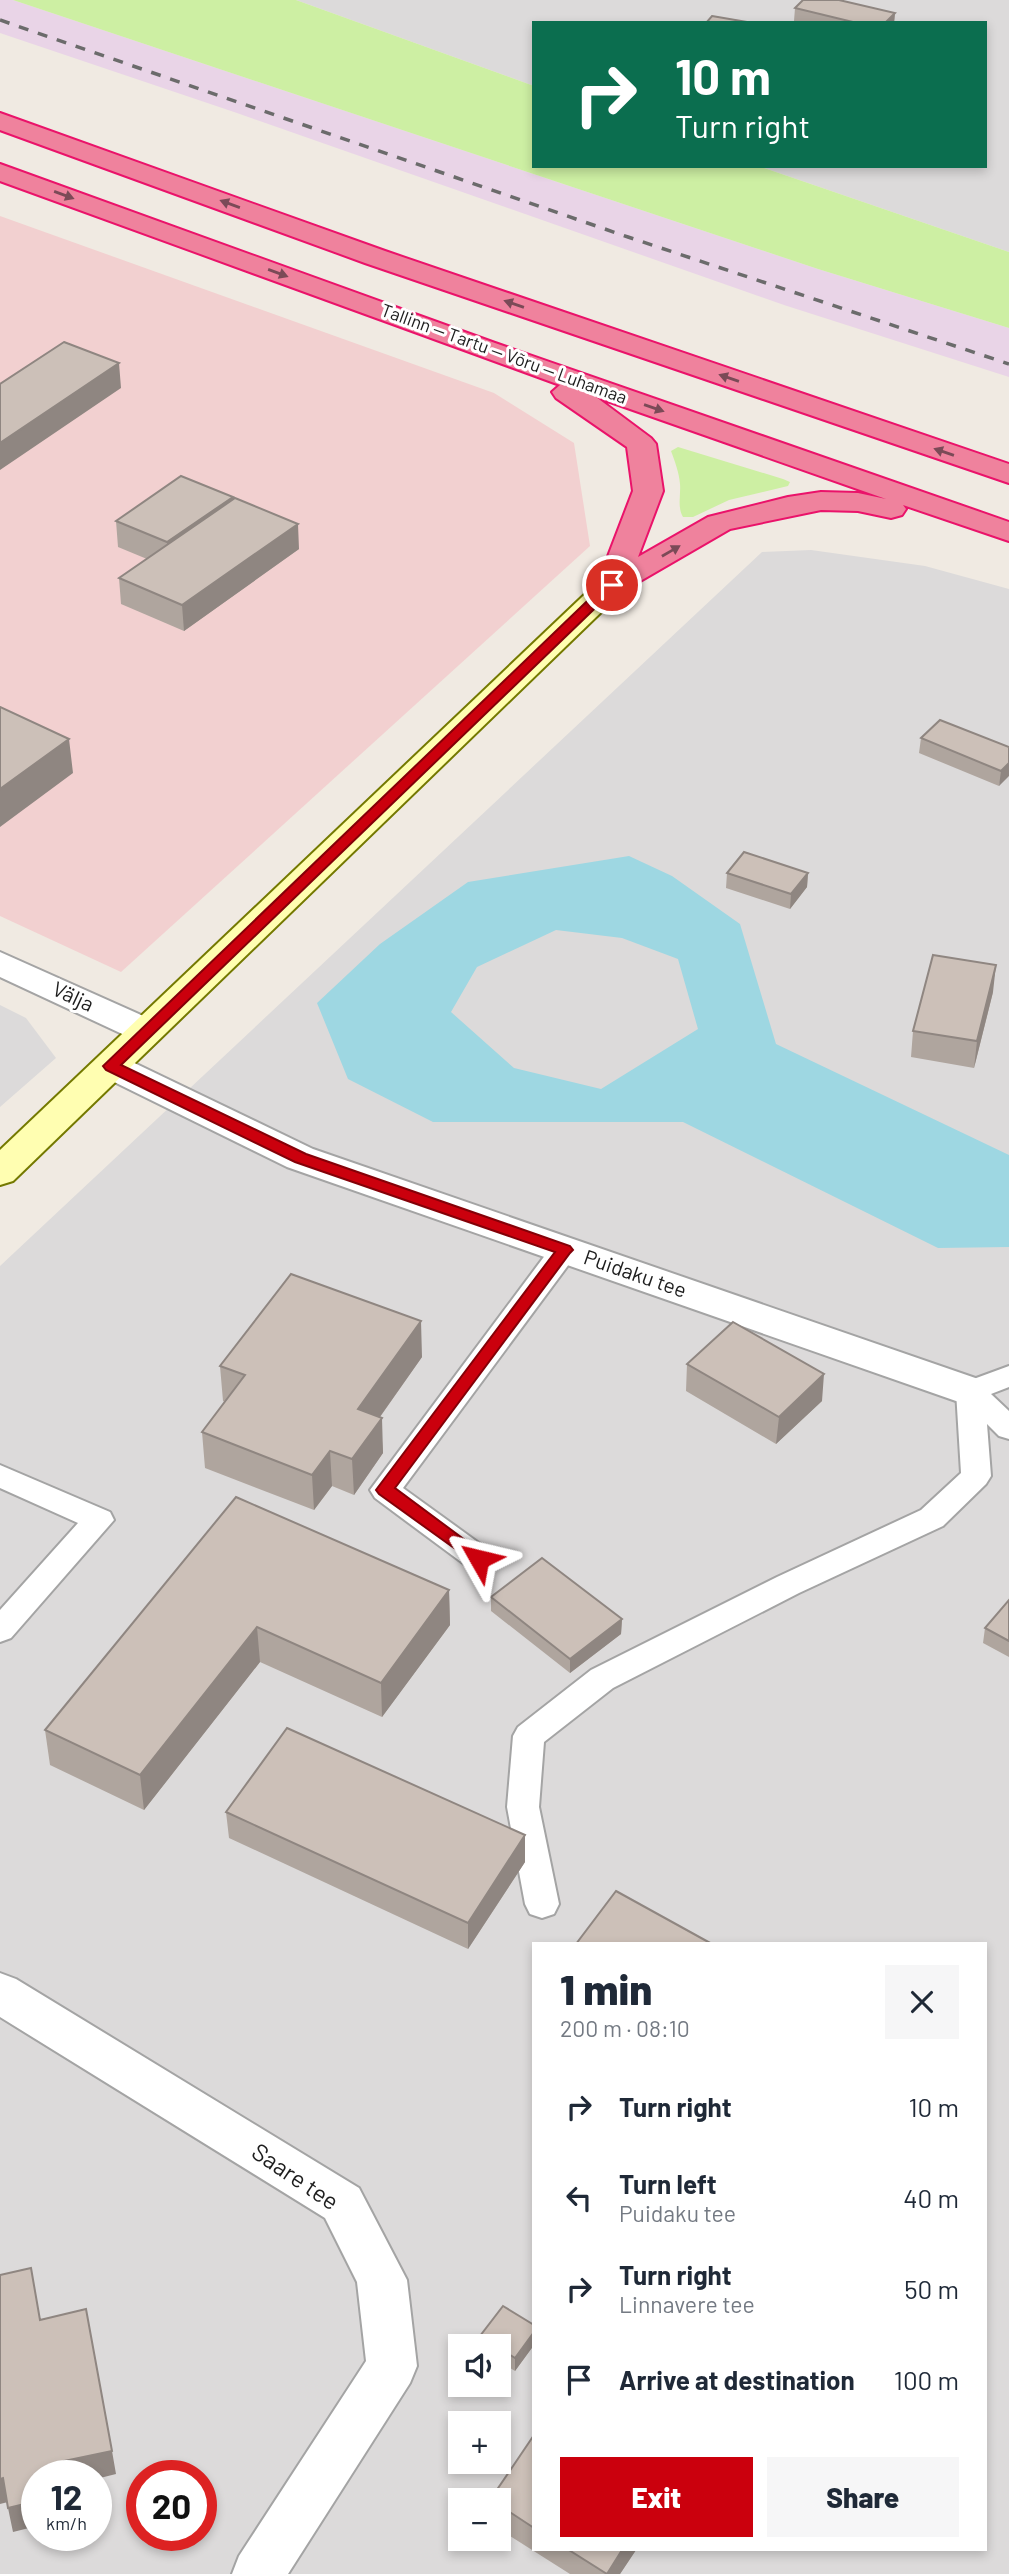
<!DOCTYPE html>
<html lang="en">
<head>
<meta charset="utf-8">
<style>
  body { margin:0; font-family:Barlow,sans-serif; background:#f6f6f7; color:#1f2937; height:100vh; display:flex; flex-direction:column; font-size:26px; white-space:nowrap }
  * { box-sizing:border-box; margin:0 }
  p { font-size:23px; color:#747a83 }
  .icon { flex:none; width:38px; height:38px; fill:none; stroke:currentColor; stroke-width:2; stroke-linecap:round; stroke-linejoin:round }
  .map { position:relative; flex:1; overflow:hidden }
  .details { position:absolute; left:532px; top:1942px; width:455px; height:609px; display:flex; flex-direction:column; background:#fff; border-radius:0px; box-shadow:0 4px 10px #0003 }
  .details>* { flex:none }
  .guide { position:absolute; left:532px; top:21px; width:455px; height:147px; border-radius:0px; box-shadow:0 4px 10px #0003; background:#0b6e4f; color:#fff; overflow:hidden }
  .fabs { position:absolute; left:448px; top:2334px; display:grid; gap:14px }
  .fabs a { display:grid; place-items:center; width:63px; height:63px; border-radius:0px; background:#fff; box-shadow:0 4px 10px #0003; font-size:35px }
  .speed { position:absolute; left:21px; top:2460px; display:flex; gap:14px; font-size:35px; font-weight:700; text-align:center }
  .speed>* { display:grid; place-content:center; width:91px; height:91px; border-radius:50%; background:#fff; box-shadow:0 4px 10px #0003; line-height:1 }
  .speed small { font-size:18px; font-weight:400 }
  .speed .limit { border:10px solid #d22; background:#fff; color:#111 }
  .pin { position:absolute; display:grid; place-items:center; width:60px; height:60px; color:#fff; margin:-30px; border:4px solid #fff; border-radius:50%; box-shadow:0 2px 7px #0007 }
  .me { position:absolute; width:77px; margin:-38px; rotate:307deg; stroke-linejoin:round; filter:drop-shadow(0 0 5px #0008) }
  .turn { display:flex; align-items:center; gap:24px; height:147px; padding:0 28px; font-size:32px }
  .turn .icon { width:91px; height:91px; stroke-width:2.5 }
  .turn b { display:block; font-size:49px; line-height:60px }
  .round { display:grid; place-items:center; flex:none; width:74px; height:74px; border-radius:0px; background:#f6f6f7 }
  .summary { display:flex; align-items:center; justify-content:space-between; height:119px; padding:0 28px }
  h1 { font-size:42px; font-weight:800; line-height:52px }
  .cta { display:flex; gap:14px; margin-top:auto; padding:14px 28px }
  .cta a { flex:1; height:80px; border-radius:0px; background:#cb000d; color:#fff; font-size:28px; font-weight:800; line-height:80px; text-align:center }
  .cta a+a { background:#f6f6f7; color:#1f2937 }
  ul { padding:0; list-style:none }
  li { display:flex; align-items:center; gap:21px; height:91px; padding:0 28px }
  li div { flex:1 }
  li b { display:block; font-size:26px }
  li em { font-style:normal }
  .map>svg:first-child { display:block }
  .residential { fill:#dcdada; fill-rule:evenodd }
  .commercial { fill:#f2d0d0 }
  .industrial { fill:#e9d4e7 }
  .grass { fill:#cdefa3 }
  .water { fill:#9ed7e2; fill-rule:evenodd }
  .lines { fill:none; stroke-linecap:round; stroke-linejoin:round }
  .lane-casing { stroke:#a4a4a4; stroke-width:4 }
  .street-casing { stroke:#a4a4a4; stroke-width:4 }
  .secondary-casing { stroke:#747900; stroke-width:4 }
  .highway-casing { stroke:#ea136a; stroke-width:4 }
  .lane { fill:#fff; fill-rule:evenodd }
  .street { fill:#fff; fill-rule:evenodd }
  .secondary { fill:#fffeb1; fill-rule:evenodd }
  .highway { fill:#ef829d; fill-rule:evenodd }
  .rail { stroke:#6b6b6b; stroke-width:3.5; stroke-dasharray:10 10; stroke-linecap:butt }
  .wall { fill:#afa59e }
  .shaded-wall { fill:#8f8681 }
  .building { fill:#ccc0b8; stroke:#8f8681; stroke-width:2 }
  .oneway { fill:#7b4a57 }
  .route { fill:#cb000d; stroke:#840008; stroke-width:2 }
  .labels { text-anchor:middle; stroke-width:6; stroke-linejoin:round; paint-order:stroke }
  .far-street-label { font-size:18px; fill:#1d1d1d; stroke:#fff }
  .street-label { font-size:21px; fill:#1d1d1d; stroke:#fff }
  .near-street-label { font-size:24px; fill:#1d1d1d; stroke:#fff }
</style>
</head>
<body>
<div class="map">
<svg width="1009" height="2574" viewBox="0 0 1009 2574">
  <rect width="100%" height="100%" fill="#f0eae2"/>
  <!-- residential -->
  <path class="residential" d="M 296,0 L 1009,0 L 1009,252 L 758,166 L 985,166 L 985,23 L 534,23 L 534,86 Z
    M 811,550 L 925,566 L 1009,589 L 1009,2574 L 0,2574 L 0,1266 L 762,552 ZM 534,1944 L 985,1944 L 985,2550 L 534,2550 ZM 460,2347 L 499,2347 L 499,2385 L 460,2385 ZM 460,2424 L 499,2424 L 499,2462 L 460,2462 ZM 37,2476 L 96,2476 L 96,2536 L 37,2536 ZM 142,2476 L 201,2476 L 201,2536 L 142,2536 ZM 460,2501 L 499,2501 L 499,2539 L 460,2539 Z
    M 0,1005 L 26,1018 L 56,1058 L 0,1107 Z"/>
  <!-- commercial -->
  <path class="commercial" d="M 0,216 L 494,393 L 574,443 L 590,546 L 121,972 L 0,916 Z"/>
  <!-- industrial -->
  <path class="industrial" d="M 0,0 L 13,0 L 818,269 L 1009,328 L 1009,377 L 784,305 L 237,113 L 0,33 Z"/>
  <!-- grass -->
  <path class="grass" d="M 13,0 L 296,0 L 534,86 L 534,166 L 758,166 L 1009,252 L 1009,328 L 818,269 Z
    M 678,447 L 783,479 L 790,482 L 788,486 L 729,500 L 693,517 L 683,517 C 677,507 681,495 680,484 C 679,472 675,462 671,451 Z"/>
  <!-- water -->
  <path class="water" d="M 629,856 L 672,876 L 740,924 L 776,1044 L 1009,1155 L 1009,1247 L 938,1248 L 683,1122 L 433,1122 L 348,1079 L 317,1003 L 380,944 L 468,882 ZM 556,930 L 622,938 L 678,959 L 698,1029 L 601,1089 L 514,1068 L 451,1012 L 477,967 Z"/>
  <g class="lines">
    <defs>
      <path id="lane" d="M 565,1239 L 575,1242 L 579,1249 L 575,1256 L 403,1488 L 490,1551 L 494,1559 L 490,1567 L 479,1571 L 468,1567 L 375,1498 L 370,1490 L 555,1242 Z
        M 1009,1366 L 1009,1387 L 991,1394 L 1009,1411 L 1009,1439 L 999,1436 L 987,1424 L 991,1476 L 986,1484 L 943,1526 L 799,1593 L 613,1688 L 544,1742 L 539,1807 L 559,1904 L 554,1914 L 542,1918 L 530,1914 L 525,1904 L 507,1807 L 513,1736 L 518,1727 L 591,1670 L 777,1577 L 921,1510 L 961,1473 L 956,1391 L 960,1384 Z
        M 0,1465 L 110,1512 L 114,1520 L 11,1638 L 0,1642 L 0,1610 L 78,1523 L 0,1488 Z"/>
      <path id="street" d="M 0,952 L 159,1023 L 164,1031 L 159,1039 L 146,1043 L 133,1039 L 0,977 Z
        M 111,1054 L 124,1058 L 313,1149 L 984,1381 L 990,1391 L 984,1401 L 970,1405 L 956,1401 L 287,1167 L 98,1074 L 93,1066 L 98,1058 Z
        M 0,1973 L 16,1979 L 359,2188 L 407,2280 L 417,2366 L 410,2383 L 288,2574 L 232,2574 L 239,2556 L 366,2361 L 357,2282 L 325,2218 L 0,2017 Z"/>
      <path id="secondary" d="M 612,576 L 623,579 L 627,585 L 623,591 L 13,1181 L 0,1185 L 0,1150 L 601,579 Z"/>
      <path id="highway" d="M 0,113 L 385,251 L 1009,464 L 1009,483 L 365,263 L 0,130 Z
        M 0,164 L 495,343 L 1009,522 L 1009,541 L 903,505 L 906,509 L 902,515 L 891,518 L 858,511 L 821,510 L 730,529 L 623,591 L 612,594 L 601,591 L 597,585 L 633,491 L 627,447 L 556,398 L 552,392 L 560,385 L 0,181 ZM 596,397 L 886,499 L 858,493 L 821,492 L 788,497 L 708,517 L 638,557 L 663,491 L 656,444 L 651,438 Z"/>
    </defs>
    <!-- lane casing -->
    <use href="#lane" class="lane-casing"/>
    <!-- street casing -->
    <use href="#street" class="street-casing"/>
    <!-- secondary casing -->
    <use href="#secondary" class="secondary-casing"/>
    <!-- highway casing -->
    <use href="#highway" class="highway-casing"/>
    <!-- lane -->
    <use href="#lane" class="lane"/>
    <!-- street -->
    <use href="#street" class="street"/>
    <!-- secondary -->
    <use href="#secondary" class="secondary"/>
    <!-- highway -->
    <use href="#highway" class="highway"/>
    <!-- rail -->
    <path class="rail" d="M 0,20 L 628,237 L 1009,364"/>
  </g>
  <!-- wall -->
  <path class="wall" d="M 795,8 L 895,13 L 894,23 L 803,23 L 794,21 Z
    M 233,497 L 233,500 L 299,549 L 184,631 L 121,604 L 119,578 L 147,559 L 118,547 L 116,521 Z
    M 921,738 L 1009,747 L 999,786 L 919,753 Z
    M 727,873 L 808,873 L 807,887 L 790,909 L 726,888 Z
    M 993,992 L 974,1068 L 911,1057 L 913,1031 Z
    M 422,1357 L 380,1417 L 383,1453 L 354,1495 L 332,1486 L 314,1510 L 205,1468 L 202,1432 L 225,1402 L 223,1401 L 220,1366 Z
    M 687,1364 L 822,1401 L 776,1444 L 686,1391 Z
    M 236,1497 L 449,1590 L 450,1625 L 382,1717 L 260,1662 L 144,1810 L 50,1765 L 45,1730 Z
    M 491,1597 L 622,1619 L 621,1634 L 570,1673 L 491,1611 Z
    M 1009,1600 L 1009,1657 L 983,1643 L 985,1628 Z
    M 226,1812 L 525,1835 L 525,1862 L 468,1949 L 229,1838 Z
    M 534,2325 L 534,2345 L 515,2371 L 499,2361 L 499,2347 L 481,2347 L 480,2336 Z
    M 534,2435 L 534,2550 L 636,2550 L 620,2574 L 570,2574 L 499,2529 L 499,2501 L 490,2501 L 490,2500 Z"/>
  <!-- shaded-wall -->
  <path class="shaded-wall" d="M 895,13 L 894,23 L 885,23 Z
    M 119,363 L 121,388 L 0,470 L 0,443 Z
    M 233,497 L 234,522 L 169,568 L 167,542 Z
    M 298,524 L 299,549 L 184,631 L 182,605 Z
    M 69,739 L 73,773 L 0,827 L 0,789 Z
    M 1009,763 L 1009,776 L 999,786 L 1001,771 Z
    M 808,873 L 807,887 L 790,909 L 791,894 Z
    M 996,965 L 993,992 L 974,1068 L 977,1041 Z
    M 421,1321 L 422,1357 L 360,1445 L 358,1409 Z
    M 824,1374 L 822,1401 L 776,1444 L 779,1417 Z
    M 382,1418 L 383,1453 L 354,1495 L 352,1459 Z
    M 330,1451 L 332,1486 L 314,1510 L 312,1475 Z
    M 449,1590 L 450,1625 L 382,1717 L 381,1683 Z
    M 622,1619 L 621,1634 L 570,1673 L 570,1659 Z
    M 257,1627 L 260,1662 L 144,1810 L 140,1775 Z
    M 525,1835 L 525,1862 L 468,1949 L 468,1923 Z
    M 534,2332 L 534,2345 L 515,2371 L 515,2358 Z
    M 112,2451 L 116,2474 L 96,2479 L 96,2476 L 66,2476 L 64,2461 Z
    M 3,2478 L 8,2502 L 0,2504 L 0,2479 Z
    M 37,2501 L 37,2526 L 13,2532 L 8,2508 Z
    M 622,2550 L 636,2550 L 620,2574 L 607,2574 Z"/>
  <!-- building -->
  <path class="building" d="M 803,0 L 839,0 L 895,13 L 885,23 L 857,23 L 795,8 Z
    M 712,16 L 747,22 L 706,23 Z
    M 64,342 L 119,363 L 0,443 L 0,384 Z
    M 181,476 L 233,497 L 167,542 L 116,521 Z
    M 235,498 L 298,524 L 182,605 L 119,578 Z
    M 0,707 L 69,739 L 0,789 Z
    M 940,720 L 1009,747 L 1009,763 L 1001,771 L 921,738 Z
    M 744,852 L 808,873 L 791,894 L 727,873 Z
    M 933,955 L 996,965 L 977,1041 L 913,1031 Z
    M 291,1274 L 421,1321 L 358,1409 L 382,1418 L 352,1459 L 330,1451 L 312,1475 L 202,1432 L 245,1375 L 220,1366 Z
    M 733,1322 L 824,1374 L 779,1417 L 687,1364 Z
    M 236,1497 L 449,1590 L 381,1683 L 257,1627 L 140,1775 L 45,1730 Z
    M 542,1558 L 622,1619 L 570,1659 L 491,1597 Z
    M 1009,1600 L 1009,1641 L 985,1628 Z
    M 287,1728 L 525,1835 L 468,1923 L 226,1812 Z
    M 616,1891 L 712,1944 L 576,1944 Z
    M 31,2268 L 40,2320 L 86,2309 L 112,2451 L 64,2461 L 66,2476 L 37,2476 L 37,2501 L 8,2508 L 3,2478 L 0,2479 L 0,2275 Z
    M 503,2306 L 534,2325 L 534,2332 L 515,2358 L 480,2336 Z
    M 534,2435 L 534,2528 L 499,2505 L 499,2501 L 490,2500 Z
    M 569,2550 L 622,2550 L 607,2574 Z"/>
  <!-- one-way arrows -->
  <defs><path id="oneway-solid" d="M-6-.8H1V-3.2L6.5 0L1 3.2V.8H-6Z" transform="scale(1.75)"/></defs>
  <g class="oneway">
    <use href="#oneway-solid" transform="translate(64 195) rotate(20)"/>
    <use href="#oneway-solid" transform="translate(230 204) rotate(-160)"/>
    <use href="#oneway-solid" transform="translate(278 273) rotate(20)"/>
    <use href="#oneway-solid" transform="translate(514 304) rotate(-161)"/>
    <use href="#oneway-solid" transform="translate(729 378) rotate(-161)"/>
    <use href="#oneway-solid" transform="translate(654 408) rotate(19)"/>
    <use href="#oneway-solid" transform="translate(944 452) rotate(-161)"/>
    <use href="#oneway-solid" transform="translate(671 551) rotate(-30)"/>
  </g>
  <!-- route -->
  <path class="route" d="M 612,581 L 618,585 L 616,588 L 121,1065 L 306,1154 L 570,1246 L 573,1250 L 570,1253 L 395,1488 L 485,1555 L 487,1559 L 485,1564 L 479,1566 L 379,1494 L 376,1490 L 555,1252 L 295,1162 L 106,1070 L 103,1066 L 607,582 Z"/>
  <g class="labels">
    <!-- far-street labels -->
    <g class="far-street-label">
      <text transform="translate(504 354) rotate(20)" y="6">Tallinn — Tartu — Võru — Luhamaa</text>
    </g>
    <!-- street labels -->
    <g class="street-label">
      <text transform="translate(73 997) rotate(25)" y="7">Välja</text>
      <text transform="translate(635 1274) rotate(19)" y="7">Puidaku tee</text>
    </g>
    <!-- near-street labels -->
    <g class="near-street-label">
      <text transform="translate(295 2177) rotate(34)" y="8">Saare tee</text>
    </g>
  </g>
</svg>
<div class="fabs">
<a><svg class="icon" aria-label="sound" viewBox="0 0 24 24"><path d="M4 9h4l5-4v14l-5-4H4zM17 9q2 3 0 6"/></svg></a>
<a>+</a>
<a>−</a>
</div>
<div class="speed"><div>12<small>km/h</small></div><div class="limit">20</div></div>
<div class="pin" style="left:612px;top:585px;background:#d93025"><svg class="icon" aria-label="arrive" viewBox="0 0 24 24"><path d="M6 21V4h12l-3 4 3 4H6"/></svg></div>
<svg class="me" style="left:479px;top:1559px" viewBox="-20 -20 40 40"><path d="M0-17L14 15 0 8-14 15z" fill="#cb000d" stroke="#fff" stroke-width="4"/></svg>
<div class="guide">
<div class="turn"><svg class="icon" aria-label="right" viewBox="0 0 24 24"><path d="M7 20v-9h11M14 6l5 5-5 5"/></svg><div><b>10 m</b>Turn right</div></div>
</div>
<section class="details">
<div class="summary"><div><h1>1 min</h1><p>200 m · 08:10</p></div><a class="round"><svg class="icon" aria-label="close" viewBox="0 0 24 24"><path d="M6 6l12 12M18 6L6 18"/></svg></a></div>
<ul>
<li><svg class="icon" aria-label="right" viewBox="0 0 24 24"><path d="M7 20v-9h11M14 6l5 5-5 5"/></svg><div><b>Turn right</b></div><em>10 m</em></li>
<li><svg class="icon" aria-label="left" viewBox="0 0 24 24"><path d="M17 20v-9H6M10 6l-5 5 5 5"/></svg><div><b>Turn left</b><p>Puidaku tee</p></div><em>40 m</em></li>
<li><svg class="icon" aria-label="right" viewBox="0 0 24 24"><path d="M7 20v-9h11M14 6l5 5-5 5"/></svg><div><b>Turn right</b><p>Linnavere tee</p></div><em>50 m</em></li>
<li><svg class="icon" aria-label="arrive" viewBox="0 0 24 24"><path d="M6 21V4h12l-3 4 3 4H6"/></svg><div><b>Arrive at destination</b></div><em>100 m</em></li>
</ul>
<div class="cta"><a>Exit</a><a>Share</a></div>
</section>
</div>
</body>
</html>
